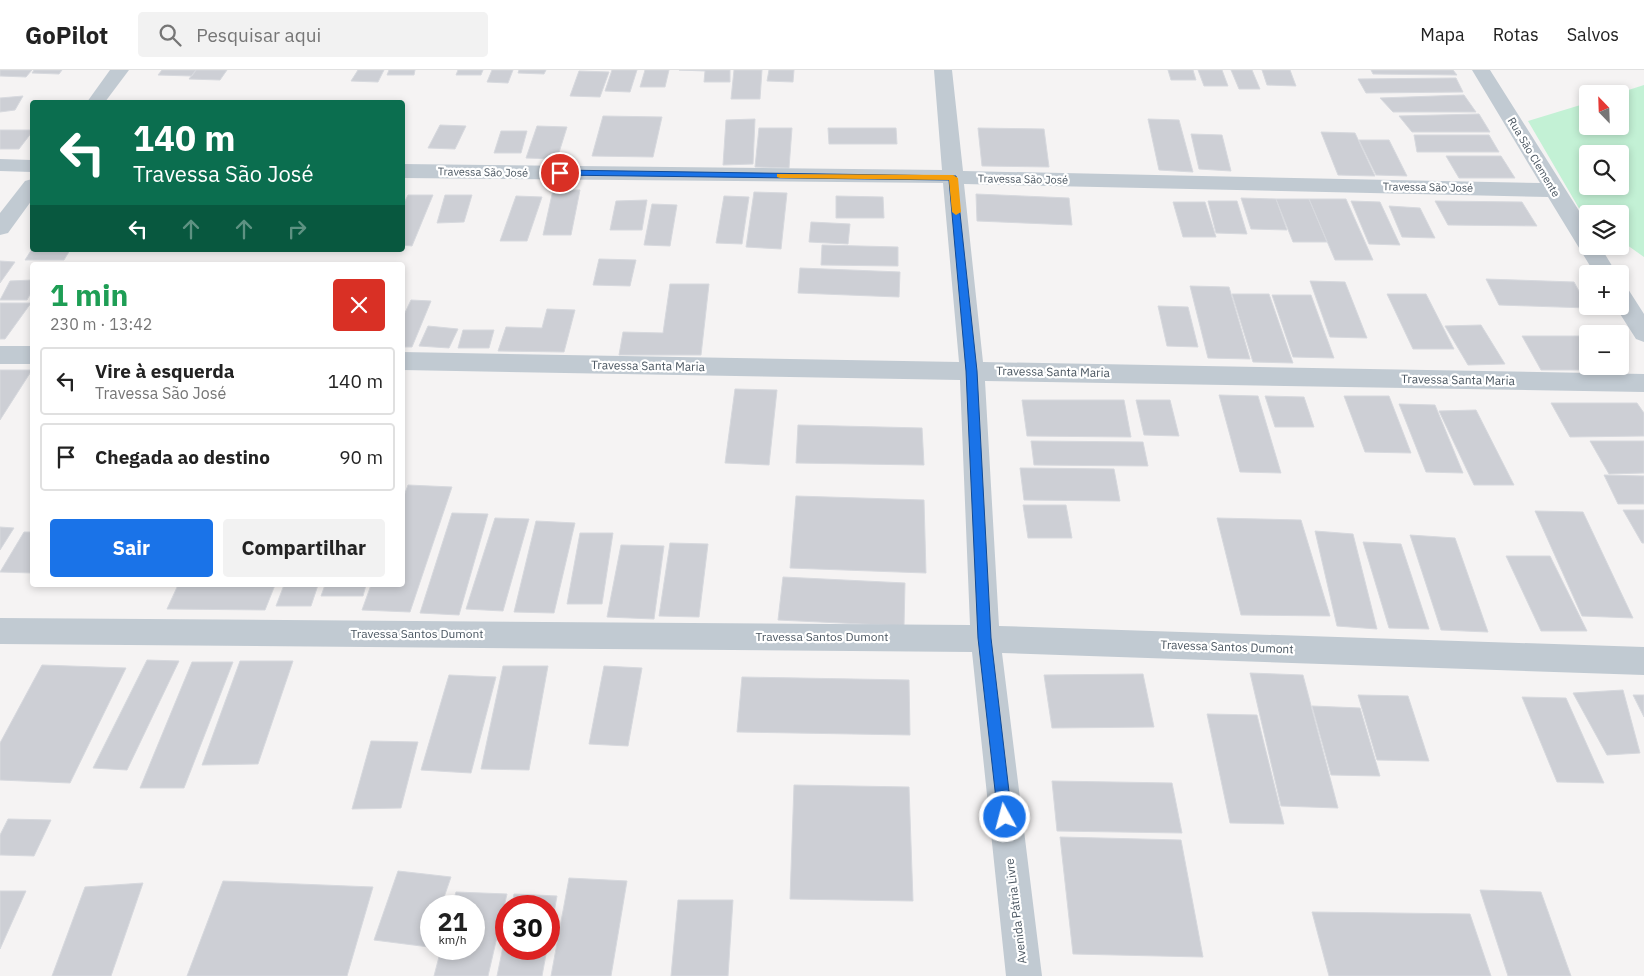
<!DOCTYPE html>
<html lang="pt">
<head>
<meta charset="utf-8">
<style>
  body { margin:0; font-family:"IBM Plex Sans",sans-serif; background:#f2f2f2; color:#222; height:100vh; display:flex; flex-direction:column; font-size:19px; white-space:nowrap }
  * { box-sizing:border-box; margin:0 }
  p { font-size:16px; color:#767676 }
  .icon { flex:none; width:28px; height:28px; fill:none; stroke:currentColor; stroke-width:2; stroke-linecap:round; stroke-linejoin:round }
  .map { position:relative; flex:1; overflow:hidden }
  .details { position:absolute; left:30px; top:192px; width:375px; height:325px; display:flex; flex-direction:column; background:#fff; border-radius:5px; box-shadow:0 2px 8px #0003 }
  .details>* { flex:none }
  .banner { position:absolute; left:30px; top:30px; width:375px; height:152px; border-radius:5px; box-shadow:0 2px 8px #0003; background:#0b6e4f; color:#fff; overflow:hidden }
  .needle { width:32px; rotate:337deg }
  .fabs { position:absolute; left:1579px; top:15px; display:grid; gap:10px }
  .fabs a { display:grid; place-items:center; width:50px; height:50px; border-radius:5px; background:#fff; box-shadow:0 2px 8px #0003; font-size:25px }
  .speed { position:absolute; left:420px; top:825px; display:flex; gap:10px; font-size:25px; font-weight:700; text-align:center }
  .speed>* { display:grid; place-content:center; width:65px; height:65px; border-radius:50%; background:#fff; box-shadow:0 2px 8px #0003; line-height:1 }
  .speed small { font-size:12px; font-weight:400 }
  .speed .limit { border:8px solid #d22; background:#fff; color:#111 }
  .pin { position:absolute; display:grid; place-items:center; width:42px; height:42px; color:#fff; margin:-21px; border:2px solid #fff; border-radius:50%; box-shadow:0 1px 5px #0007 }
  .me { position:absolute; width:55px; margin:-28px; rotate:353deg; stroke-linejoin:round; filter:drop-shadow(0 0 4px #0008) }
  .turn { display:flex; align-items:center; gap:18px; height:105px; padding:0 20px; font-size:22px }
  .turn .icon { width:65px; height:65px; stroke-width:2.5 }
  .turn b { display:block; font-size:35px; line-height:42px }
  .lanes { display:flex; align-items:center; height:48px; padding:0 20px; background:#0003; justify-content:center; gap:25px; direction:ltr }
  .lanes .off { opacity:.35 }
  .round { display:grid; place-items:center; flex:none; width:52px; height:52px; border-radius:5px; background:#f2f2f2 }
  .summary { display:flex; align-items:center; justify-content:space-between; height:85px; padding:0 20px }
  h1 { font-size:30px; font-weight:700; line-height:38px; color:#1e9e55 }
  .button { display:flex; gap:10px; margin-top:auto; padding:10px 20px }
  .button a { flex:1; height:58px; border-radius:5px; background:#1a73e8; color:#fff; font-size:20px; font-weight:700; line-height:58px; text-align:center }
  .button a+a { background:#f2f2f2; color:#222 }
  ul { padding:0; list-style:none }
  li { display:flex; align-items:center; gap:15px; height:68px; margin:0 10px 8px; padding:0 10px; border:2px solid #e0e0e0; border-radius:5px }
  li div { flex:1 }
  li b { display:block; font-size:19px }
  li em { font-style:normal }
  header { display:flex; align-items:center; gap:30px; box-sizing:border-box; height:70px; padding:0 25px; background:#fff; border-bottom:1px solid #e0e0e0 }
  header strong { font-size:24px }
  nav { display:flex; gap:28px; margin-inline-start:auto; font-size:18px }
  .search { width:350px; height:45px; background:#f2f2f2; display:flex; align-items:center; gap:12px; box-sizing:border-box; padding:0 18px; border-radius:5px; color:#767676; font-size:19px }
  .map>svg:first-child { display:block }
  .green { fill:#c3f1d5; fill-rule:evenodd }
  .building { fill:#cdcfd5; stroke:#d7d9de }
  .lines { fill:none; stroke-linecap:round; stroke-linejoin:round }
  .street { fill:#c1cad2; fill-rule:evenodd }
  .route { fill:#1a73e8; stroke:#114b97 }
  .slow { fill:#f59e0b }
  .labels { text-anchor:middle; stroke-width:4.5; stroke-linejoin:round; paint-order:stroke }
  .far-street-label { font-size:11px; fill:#4a5661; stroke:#fff }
  .street-label { font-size:12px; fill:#4a5661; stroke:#fff }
</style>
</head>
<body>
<header>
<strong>GoPilot</strong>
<div class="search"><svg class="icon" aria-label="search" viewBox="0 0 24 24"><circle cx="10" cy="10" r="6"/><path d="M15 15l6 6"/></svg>Pesquisar aqui</div>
<nav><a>Mapa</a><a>Rotas</a><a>Salvos</a></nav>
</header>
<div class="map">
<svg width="1644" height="906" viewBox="0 0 1644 906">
  <rect width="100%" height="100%" fill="#f5f3f3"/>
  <!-- green -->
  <path class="green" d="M 1644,15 L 1644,187 L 1620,170 L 1620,144 L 1588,144 L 1587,146 L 1580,140 L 1528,51 L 1587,33 L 1588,56 L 1620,56 L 1620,24 L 1616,24 ZM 1588,84 L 1620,84 L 1620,116 L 1588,116 Z"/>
  <!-- building -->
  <path class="building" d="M 0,0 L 32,0 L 26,7 L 0,6 Z
    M 34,0 L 62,0 L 59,4 L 32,3 Z
    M 162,0 L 196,0 L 192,6 L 158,5 Z
    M 196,0 L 227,0 L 220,10 L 189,9 Z
    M 358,0 L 384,0 L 378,12 L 351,11 Z
    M 389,0 L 415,0 L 414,5 L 387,5 Z
    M 458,0 L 483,0 L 481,5 L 456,5 Z
    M 492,0 L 513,0 L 508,13 L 487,12 Z
    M 519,0 L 546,0 L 544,4 L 518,3 Z
    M 612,0 L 637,0 L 630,22 L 605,21 Z
    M 645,0 L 669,0 L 665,17 L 640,17 Z
    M 679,0 L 730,0 L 730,12 L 704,12 L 705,1 Z
    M 734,0 L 762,0 L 760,29 L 731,29 Z
    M 769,0 L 794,0 L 793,12 L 767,11 Z
    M 1168,0 L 1193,0 L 1196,10 L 1171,10 Z
    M 1198,0 L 1222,0 L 1228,16 L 1204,16 Z
    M 1231,0 L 1252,0 L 1260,19 L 1239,19 Z
    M 1262,0 L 1290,0 L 1296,16 L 1267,15 Z
    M 1371,0 L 1453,0 L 1457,5 L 1373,4 Z
    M 579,1 L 609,2 L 600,27 L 570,26 Z
    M 1456,8 L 1463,22 L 1366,23 L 1358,9 Z
    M 1464,25 L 1476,42 L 1393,42 L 1380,28 Z
    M 23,26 L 15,40 L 0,42 L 0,28 Z
    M 1479,44 L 1490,62 L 1412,62 L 1399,46 Z
    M 603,46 L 662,47 L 653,87 L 592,86 Z
    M 755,49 L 753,94 L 723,95 L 726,50 Z
    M 1148,49 L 1179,50 L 1193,102 L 1159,100 Z
    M 440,55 L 466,56 L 455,79 L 428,78 Z
    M 537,56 L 567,57 L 557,89 L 526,88 Z
    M 759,58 L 792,58 L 789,98 L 755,97 Z
    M 828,58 L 896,58 L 897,74 L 829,74 Z
    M 978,58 L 1044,59 L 1049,97 L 982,96 Z
    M 0,60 L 32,60 L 32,62 L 19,79 L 0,79 Z
    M 501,61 L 527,61 L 521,83 L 494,83 Z
    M 1321,62 L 1355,63 L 1375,106 L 1338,105 Z
    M 1191,64 L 1222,65 L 1231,101 L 1199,99 Z
    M 1414,65 L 1489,65 L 1499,82 L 1417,82 Z
    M 1359,70 L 1389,70 L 1407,106 L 1376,105 Z
    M 1446,86 L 1501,86 L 1515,108 L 1459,108 Z
    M 553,120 L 580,120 L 571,165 L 543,165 Z
    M 754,122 L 787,123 L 781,179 L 746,177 Z
    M 976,124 L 1069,128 L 1072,155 L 977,151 Z
    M 408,125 L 433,125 L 412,176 L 402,175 L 402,137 Z
    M 445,125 L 472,125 L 464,152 L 437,153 Z
    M 516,126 L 542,127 L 527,171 L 500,171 Z
    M 724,126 L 749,127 L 742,174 L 716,173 Z
    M 836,126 L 883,127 L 884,148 L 836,148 Z
    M 1241,128 L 1276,129 L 1287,160 L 1251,159 Z
    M 1276,129 L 1309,129 L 1327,172 L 1293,172 Z
    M 1309,129 L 1346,129 L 1373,190 L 1335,190 Z
    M 647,130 L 642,160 L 610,160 L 616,131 Z
    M 1208,131 L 1237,131 L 1247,164 L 1216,163 Z
    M 1351,131 L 1380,132 L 1400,175 L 1369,174 Z
    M 1435,131 L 1522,132 L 1537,156 L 1448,155 Z
    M 1173,132 L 1205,132 L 1216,167 L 1183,167 Z
    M 652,134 L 677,135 L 670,176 L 644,175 Z
    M 1389,136 L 1420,138 L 1435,168 L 1402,167 Z
    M 811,152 L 850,154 L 848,174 L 809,172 Z
    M 822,175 L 898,177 L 898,196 L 821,195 Z
    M 32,179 L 32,180 L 70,180 L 64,190 L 25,190 Z
    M 599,189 L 636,190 L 630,216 L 593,215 Z
    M 0,191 L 15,192 L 0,213 Z
    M 800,198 L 900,202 L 899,227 L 798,223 Z
    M 1486,209 L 1574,212 L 1588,238 L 1499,235 Z
    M 32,210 L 32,221 L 27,230 L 0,230 L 10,211 Z
    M 1310,211 L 1345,212 L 1367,268 L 1330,267 Z
    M 670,214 L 709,214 L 701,285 L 619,285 L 623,262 L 663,263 Z
    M 1190,216 L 1229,217 L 1250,289 L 1208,288 Z
    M 1232,224 L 1269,224 L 1293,293 L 1253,292 Z
    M 1387,224 L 1426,224 L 1454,279 L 1413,279 Z
    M 1272,225 L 1311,225 L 1334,288 L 1293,287 Z
    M 411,230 L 431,231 L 412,277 L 402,277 L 402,249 Z
    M 0,233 L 31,233 L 5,269 L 0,269 Z
    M 1158,236 L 1188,237 L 1198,277 L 1167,276 Z
    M 547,239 L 575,240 L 564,282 L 498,281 L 506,257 L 542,258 Z
    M 1481,255 L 1505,294 L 1468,295 L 1445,256 Z
    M 428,256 L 458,259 L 449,278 L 419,276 Z
    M 463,260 L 494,260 L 489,278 L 458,278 Z
    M 1522,266 L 1588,266 L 1588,296 L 1620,296 L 1620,292 L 1625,300 L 1541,300 Z
    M 0,300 L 32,300 L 0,350 Z
    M 735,319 L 777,320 L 769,395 L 725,393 Z
    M 1219,325 L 1258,326 L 1281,403 L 1240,402 Z
    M 1265,326 L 1304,327 L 1314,357 L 1275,357 Z
    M 1344,326 L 1389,326 L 1411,383 L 1365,382 Z
    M 1022,330 L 1124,330 L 1131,367 L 1027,366 Z
    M 1136,330 L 1170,330 L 1179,366 L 1144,365 Z
    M 1551,333 L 1637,333 L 1644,343 L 1644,366 L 1570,367 Z
    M 1399,334 L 1435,335 L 1463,403 L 1426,402 Z
    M 1476,340 L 1514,415 L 1474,415 L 1439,341 Z
    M 798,355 L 922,358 L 924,395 L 796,393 Z
    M 1031,371 L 1143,372 L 1148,396 L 1034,395 Z
    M 1590,371 L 1644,371 L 1644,403 L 1609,404 Z
    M 1020,398 L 1114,399 L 1120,431 L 1024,430 Z
    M 1604,405 L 1644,406 L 1644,434 L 1618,434 Z
    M 408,415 L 452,417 L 410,542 L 362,540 L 371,515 L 402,515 L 402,431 Z
    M 796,426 L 924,430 L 926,503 L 790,498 Z
    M 1023,435 L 1066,435 L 1072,468 L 1028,468 Z
    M 1623,440 L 1644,440 L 1644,473 L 1642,473 Z
    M 1535,441 L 1583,442 L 1633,548 L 1582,546 Z
    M 452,443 L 488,444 L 459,545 L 420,543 Z
    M 495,448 L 529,449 L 503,541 L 466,539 Z
    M 1217,448 L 1301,450 L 1330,546 L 1241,545 Z
    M 536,451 L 575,453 L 554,543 L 514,542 Z
    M 0,457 L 14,458 L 0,480 Z
    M 1315,461 L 1353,464 L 1377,559 L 1337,556 Z
    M 24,462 L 32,462 L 32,503 L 0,502 Z
    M 580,463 L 613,463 L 602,534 L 567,534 Z
    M 1410,465 L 1455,468 L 1488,562 L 1441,560 Z
    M 1363,472 L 1401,474 L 1429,559 L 1389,558 Z
    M 670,473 L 708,474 L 699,547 L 659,546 Z
    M 621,475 L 664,476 L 654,549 L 607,547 Z
    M 1506,486 L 1550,486 L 1587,561 L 1541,561 Z
    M 783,507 L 905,513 L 904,556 L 778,550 Z
    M 178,515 L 275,515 L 265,540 L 167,539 Z
    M 284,515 L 318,515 L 311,536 L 276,536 Z
    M 325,515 L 366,515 L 363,526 L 321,526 Z
    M 147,590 L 179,591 L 127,700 L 93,698 Z
    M 240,591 L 293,591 L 258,694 L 202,695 Z
    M 192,592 L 233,592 L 184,718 L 140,718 Z
    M 42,595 L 126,598 L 70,713 L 0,710 L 0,673 Z
    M 503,596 L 548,596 L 529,700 L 481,699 Z
    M 604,596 L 642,598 L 628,676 L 589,674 Z
    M 1250,603 L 1303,605 L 1338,738 L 1281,736 Z
    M 1143,604 L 1154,657 L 1052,658 L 1044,605 Z
    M 449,605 L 496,607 L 471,703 L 421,700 Z
    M 742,607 L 909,610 L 910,665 L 737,662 Z
    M 1623,620 L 1640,683 L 1607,685 L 1573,623 Z
    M 1358,625 L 1408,626 L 1429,691 L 1377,690 Z
    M 1633,625 L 1644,625 L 1644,647 Z
    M 1522,627 L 1566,628 L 1604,713 L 1557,712 Z
    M 1312,636 L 1360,638 L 1380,706 L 1331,705 Z
    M 1207,644 L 1257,645 L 1284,754 L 1230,753 Z
    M 371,671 L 418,672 L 401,738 L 352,739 Z
    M 1052,711 L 1172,713 L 1182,763 L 1057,761 Z
    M 794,715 L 909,717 L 913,831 L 790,829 Z
    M 8,749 L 51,750 L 34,786 L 0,785 L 0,765 Z
    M 1060,767 L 1181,770 L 1203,887 L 1073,884 Z
    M 398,801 L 451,807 L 441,836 L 431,836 L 431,869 L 429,877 L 374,870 Z
    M 569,808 L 627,811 L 611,906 L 551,906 Z
    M 223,811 L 373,817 L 347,906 L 187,906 Z
    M 143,813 L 111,906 L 52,906 L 85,817 Z
    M 1480,820 L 1541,822 L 1571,906 L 1508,906 Z
    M 0,821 L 26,821 L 0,879 Z
    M 456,822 L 507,824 L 488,906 L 434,906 L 441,879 L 474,879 L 474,836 L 452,836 Z
    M 514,824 L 557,826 L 549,870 L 549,836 L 512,836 Z
    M 678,830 L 733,830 L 728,906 L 671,906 Z
    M 1312,842 L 1470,844 L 1491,906 L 1329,906 Z
    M 506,862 L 506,879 L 547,879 L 542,906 L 497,906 Z"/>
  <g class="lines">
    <!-- street -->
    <path class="street" d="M 110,0 L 129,0 L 105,32 L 87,32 Z
      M 934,0 L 952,0 L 963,101 L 1540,113 L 1472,0 L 1490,0 L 1588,155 L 1588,176 L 1600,176 L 1617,204 L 1595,204 L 1548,127 L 964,114 L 983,292 L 1644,304 L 1644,322 L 985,311 L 999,556 L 1644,577 L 1644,605 L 1002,583 L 1042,906 L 1006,906 L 972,582 L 0,574 L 0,548 L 970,555 L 960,310 L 402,300 L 402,282 L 959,292 L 943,113 L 402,108 L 402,94 L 942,100 Z
      M 0,89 L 32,90 L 32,102 L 0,101 Z
      M 32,109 L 32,130 L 8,163 L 0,165 L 0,143 L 25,111 Z
      M 1620,217 L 1628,219 L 1644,244 L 1644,272 L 1636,269 L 1615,236 L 1620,236 Z
      M 0,276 L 32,276 L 32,294 L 0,294 Z"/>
  </g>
  <!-- route -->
  <path class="route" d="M 560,100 L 956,106 L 977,301 L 991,568 L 1012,747 L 1010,752 L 1005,754 L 1000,752 L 998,747 L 978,568 L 966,301 L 949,110 L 557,105 L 556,103 Z"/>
  <!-- slow -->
  <path class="slow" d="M 777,104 L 953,105 L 958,108 L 961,142 L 956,145 L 952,142 L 949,110 L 780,108 L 777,107 Z"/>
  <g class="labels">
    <!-- far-street labels -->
    <g class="far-street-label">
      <text transform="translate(1534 87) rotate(59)" y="4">Rua São Clemente</text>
      <text transform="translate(483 102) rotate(1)" y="4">Travessa São José</text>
      <text transform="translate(1023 109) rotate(1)" y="4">Travessa São José</text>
      <text transform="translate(1428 117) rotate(1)" y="4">Travessa São José</text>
    </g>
    <!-- street labels -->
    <g class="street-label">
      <text transform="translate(648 296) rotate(1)" y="4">Travessa Santa Maria</text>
      <text transform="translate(1053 302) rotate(1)" y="4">Travessa Santa Maria</text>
      <text transform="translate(1458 310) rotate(1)" y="4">Travessa Santa Maria</text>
      <text x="417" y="568">Travessa Santos Dumont</text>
      <text x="822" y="571">Travessa Santos Dumont</text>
      <text transform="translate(1227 577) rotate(2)" y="4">Travessa Santos Dumont</text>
      <text transform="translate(1016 841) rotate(-97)" y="4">Avenida Pátria Livre</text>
    </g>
  </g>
</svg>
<div class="fabs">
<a><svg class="needle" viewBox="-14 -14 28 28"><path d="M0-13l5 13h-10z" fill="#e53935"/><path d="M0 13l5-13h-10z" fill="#767676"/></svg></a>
<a><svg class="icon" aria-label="search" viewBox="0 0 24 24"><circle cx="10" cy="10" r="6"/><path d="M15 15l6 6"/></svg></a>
<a><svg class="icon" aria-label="layers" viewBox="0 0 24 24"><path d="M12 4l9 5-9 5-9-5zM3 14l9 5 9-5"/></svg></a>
<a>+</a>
<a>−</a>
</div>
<div class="speed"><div>21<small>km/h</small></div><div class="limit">30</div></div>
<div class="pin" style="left:560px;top:103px;background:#d93025"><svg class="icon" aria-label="arrive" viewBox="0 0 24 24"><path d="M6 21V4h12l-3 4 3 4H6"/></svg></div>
<svg class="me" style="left:1005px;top:747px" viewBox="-20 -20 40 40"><circle r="17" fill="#1a73e8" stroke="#fff" stroke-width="3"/><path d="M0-11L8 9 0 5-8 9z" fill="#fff"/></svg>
<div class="banner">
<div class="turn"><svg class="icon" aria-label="left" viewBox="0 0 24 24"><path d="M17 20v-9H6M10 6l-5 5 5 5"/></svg><div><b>140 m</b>Travessa São José</div></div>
<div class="lanes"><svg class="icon" aria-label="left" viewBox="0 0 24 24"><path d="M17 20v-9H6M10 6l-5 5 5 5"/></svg><svg class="icon off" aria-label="ahead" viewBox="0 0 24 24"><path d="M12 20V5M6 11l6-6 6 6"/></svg><svg class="icon off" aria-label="ahead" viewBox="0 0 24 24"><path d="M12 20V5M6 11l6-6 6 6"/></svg><svg class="icon off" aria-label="right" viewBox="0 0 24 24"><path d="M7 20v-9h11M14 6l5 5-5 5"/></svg></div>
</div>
<section class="details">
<div class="summary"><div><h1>1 min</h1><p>230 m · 13:42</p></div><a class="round" style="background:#d93025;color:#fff"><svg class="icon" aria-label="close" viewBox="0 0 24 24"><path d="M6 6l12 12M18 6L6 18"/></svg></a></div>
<ul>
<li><svg class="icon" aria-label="left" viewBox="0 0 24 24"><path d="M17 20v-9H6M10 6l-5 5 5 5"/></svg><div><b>Vire à esquerda</b><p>Travessa São José</p></div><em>140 m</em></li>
<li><svg class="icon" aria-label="arrive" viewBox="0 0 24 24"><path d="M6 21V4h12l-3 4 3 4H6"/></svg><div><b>Chegada ao destino</b></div><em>90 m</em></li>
</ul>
<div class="button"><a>Sair</a><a>Compartilhar</a></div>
</section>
</div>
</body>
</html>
